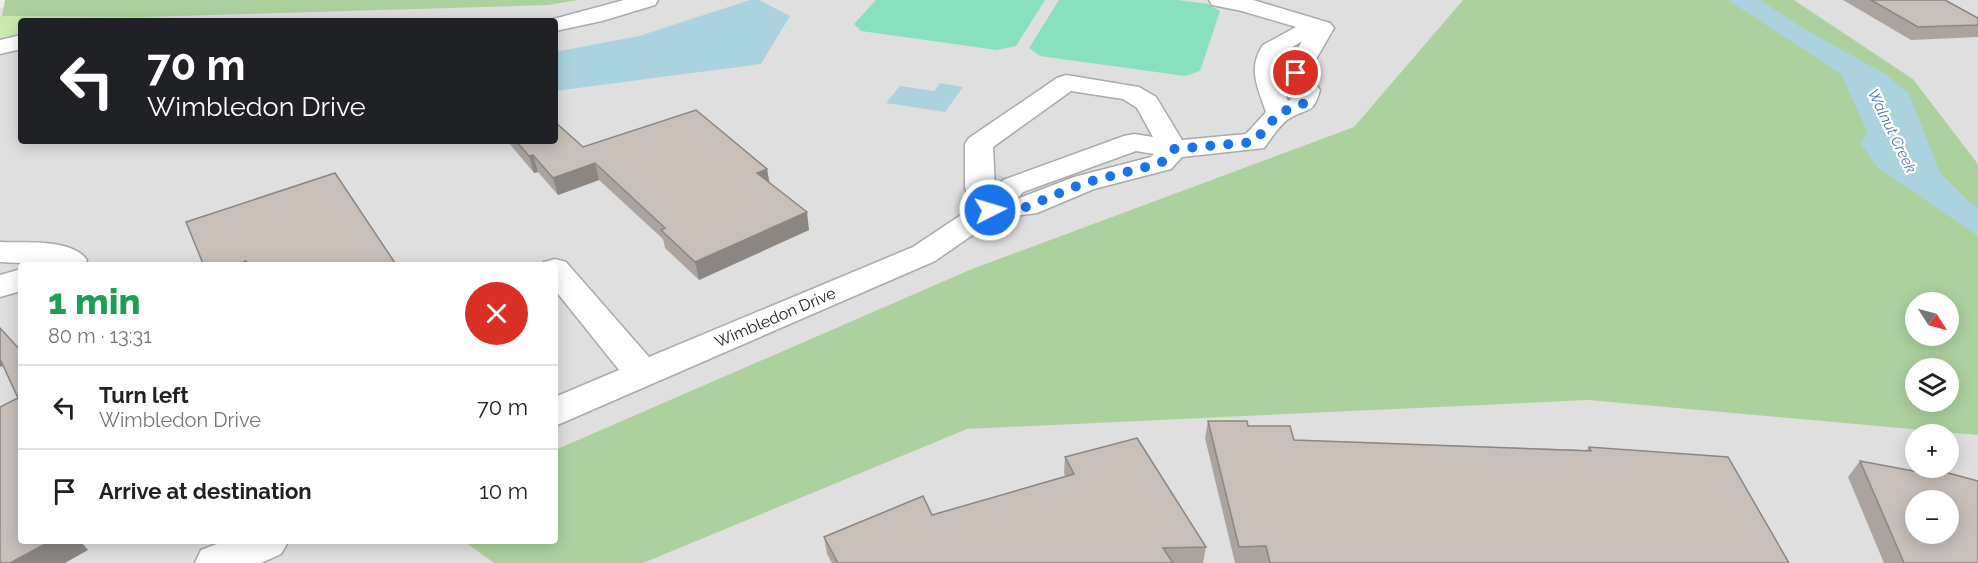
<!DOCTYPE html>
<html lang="en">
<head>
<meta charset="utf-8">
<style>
  body { margin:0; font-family:Raleway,sans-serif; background:#f6f6f6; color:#202124; height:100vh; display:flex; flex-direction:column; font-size:22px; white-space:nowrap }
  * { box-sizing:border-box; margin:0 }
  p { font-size:20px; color:#757577 }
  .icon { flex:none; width:33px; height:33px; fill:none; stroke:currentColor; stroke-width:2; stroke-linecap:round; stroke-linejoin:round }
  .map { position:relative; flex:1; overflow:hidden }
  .panel { position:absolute; left:18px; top:262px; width:540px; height:282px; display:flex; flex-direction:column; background:#fff; border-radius:6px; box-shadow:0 3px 15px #0003 }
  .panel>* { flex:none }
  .top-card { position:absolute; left:18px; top:18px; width:540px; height:126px; border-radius:6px; box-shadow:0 3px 15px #0003; background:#202124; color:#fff; overflow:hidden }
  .needle { width:39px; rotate:126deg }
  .controls { position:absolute; left:1905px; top:292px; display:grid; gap:12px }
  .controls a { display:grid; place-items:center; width:54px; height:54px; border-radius:50%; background:#fff; box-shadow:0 3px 15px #0003; font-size:30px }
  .pin { position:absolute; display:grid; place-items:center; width:51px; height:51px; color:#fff; margin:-26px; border:3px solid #fff; border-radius:50%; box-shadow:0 2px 6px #0007 }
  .me { position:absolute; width:66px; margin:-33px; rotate:85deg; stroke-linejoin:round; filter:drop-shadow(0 0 4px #0008) }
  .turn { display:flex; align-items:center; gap:21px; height:126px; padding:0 30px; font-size:27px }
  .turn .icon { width:78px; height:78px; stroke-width:2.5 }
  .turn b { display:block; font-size:42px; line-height:51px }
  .round { display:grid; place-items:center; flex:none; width:63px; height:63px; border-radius:32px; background:#f6f6f6 }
  .summary { display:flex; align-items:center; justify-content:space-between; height:102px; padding:0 30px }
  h1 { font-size:36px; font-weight:800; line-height:45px; color:#1e9e55 }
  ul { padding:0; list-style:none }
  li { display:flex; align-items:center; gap:18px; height:84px; padding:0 30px; border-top:2px solid #e0e0e0 }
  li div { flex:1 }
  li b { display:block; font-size:22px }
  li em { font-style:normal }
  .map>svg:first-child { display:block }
  .residential { fill:#e0dfdf; fill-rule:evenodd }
  .grass { fill:#cdebb0 }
  .forest { fill:#add19e; fill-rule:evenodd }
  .pitch { fill:#88e0be }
  .water { fill:#aad3df }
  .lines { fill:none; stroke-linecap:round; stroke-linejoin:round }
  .minor-casing { stroke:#a9a9a9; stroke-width:3 }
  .minor { fill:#fff; fill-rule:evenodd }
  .wall { fill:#aba49e }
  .shaded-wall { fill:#8b8681 }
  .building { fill:#c7bfb8; stroke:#8b8681; stroke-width:1.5; fill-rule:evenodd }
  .route { stroke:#1a73e8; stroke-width:10; stroke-dasharray:0 18 }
  .labels { text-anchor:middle; stroke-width:4.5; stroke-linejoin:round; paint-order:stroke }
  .far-water-label { font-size:15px; font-style:italic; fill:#4a7aab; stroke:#fff }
  .street-label { font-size:16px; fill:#222; stroke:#fff }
</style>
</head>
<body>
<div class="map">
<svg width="1978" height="563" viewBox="0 0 1978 563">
  <rect width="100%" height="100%" fill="#f2efe9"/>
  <!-- residential -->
  <path class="residential" d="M 233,0 L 1463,0 L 1154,362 L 1973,433 L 1978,435 L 1978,563 L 0,563 L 0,8 L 7,6 ZM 21,21 L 555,21 L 555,141 L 21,141 ZM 21,266 L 555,266 L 555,542 L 21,542 ZM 1916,435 L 1948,435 L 1948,468 L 1916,468 ZM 1916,501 L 1948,501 L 1948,534 L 1916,534 Z
    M 1794,0 L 1978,0 L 1978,164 L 1913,79 Z"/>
  <!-- grass -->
  <path class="grass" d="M 0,16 L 2,16 L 144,17 L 137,21 L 21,21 L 21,39 L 0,44 Z"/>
  <!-- forest -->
  <path class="forest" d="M 5,0 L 578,0 L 548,5 L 144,17 L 2,16 Z
    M 1463,0 L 1794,0 L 1913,79 L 1978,164 L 1978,435 L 1588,400 L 967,429 L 643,563 L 494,563 L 465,542 L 555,542 L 555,450 L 972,269 L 1354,127 ZM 1916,303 L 1948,303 L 1948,336 L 1916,336 ZM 1916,369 L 1948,369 L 1948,402 L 1916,402 Z"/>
  <!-- pitch -->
  <path class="pitch" d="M 876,0 L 1045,0 L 1016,46 L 997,50 L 861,31 L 854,24 Z
    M 1059,0 L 1177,0 L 1209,4 L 1220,11 L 1200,71 L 1185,76 L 1040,56 L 1029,48 Z"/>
  <!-- water -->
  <path class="water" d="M 750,0 L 759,0 L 790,16 L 761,64 L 555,91 L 555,52 L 639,36 Z
    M 1728,0 L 1760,0 L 1804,29 L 1887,75 L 1909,94 L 1940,173 L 1971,204 L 1978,207 L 1978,236 L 1877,167 L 1861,144 L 1867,131 L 1841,74 Z
    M 940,83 L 963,87 L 945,112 L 886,103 L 900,86 L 934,91 Z"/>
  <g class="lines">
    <defs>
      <path id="minor" d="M 624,0 L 658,0 L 655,5 L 602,21 L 555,31 L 555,21 L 546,21 Z
        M 1209,0 L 1253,0 L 1330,23 L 1334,28 L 1308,73 L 1320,90 C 1313,115 1309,107 1290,118 C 1280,124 1271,139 1264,148 L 1182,157 L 1171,169 L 1094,189 L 1037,213 L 997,218 L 935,261 L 555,426 L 555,397 L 619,370 L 555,290 L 555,266 L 541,266 L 544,262 L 555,259 L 566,262 L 649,357 L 913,247 L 973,207 L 965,188 L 965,144 L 969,138 L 1057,78 L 1066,75 L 1139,87 L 1156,97 L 1182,140 L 1246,134 L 1266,112 C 1258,88 1247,68 1263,45 L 1296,27 L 1242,11 L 1212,5 ZM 1302,41 L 1284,73 L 1294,90 L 1291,99 L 1288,101 L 1277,69 L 1282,54 ZM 1071,91 L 1123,99 L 1137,108 L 1153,137 L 1134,134 L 1124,136 L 1003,180 L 995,188 L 993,147 ZM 1136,151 L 1154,154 L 1151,157 L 1074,177 L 1017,199 L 1023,192 Z
        M 21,35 L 21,49 L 0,54 L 0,40 Z
        M 0,242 C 24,243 72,238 87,260 L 83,266 L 0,262 Z
        M 21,269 L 21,291 L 0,297 L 0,275 Z
        M 222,542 L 288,542 L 281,554 L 261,563 L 195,563 L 201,550 Z"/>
    </defs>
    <!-- minor casing -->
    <use href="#minor" class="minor-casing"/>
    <!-- minor -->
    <use href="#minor" class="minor"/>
  </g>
  <!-- wall -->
  <path class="wall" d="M 1843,0 L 1945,0 L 1978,18 L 1978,37 L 1911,40 Z
    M 508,141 L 555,141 L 583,147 L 767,169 L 769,183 L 809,230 L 699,280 L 665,248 L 663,239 L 599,180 L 558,195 L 538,172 L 534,173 L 509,143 Z
    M 1208,421 L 1248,426 L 1294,440 L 1587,450 L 1589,447 L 1789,563 L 1235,563 L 1205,438 Z
    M 1065,457 L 1206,547 L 1203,563 L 832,563 L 827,554 L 824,537 L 932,515 L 1065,476 L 1064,473 Z
    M 1860,461 L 1933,475 L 1937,470 L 1978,481 L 1978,563 L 1884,563 L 1848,477 Z"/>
  <!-- shaded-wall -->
  <path class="shaded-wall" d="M 533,155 L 538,172 L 534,173 L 529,156 Z
    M 595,163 L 599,180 L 558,195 L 553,178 Z
    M 767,169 L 770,186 L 757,173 Z
    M 807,212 L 809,230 L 699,280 L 695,262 Z
    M 246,261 L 249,266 L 234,266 Z
    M 0,353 L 8,364 L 0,367 Z
    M 49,542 L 85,542 L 82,543 L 88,550 L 65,563 L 10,563 Z"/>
  <!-- building -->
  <path class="building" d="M 1871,0 L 1945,0 L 1978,18 L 1978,25 L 1918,27 Z
    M 696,110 L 767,169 L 757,173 L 807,212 L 695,262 L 661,230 L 665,228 L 595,163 L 553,178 L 533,155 L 529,156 L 516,141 L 555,141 L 555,122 L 583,147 Z
    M 335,173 L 397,266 L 277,266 L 276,263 L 269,266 L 250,266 L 246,261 L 234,266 L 204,266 L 186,222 Z
    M 0,328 L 21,351 L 21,542 L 49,542 L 10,563 L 0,563 L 0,407 L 18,398 L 0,359 Z
    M 1208,421 L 1247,421 L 1248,426 L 1290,426 L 1294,440 L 1591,451 L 1589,447 L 1728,457 L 1789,563 L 1270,563 L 1266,546 L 1239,547 Z
    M 1137,438 L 1206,547 L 1163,548 L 1173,563 L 838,563 L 824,537 L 923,496 L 932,515 L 1074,474 L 1065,457 Z
    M 1860,461 L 1940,476 L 1937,470 L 1978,481 L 1978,563 L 1904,563 ZM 1916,501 L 1948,501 L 1948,534 L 1916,534 Z"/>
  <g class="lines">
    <!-- route -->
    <path class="route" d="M 990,210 L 1026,207 L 1084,183 L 1161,163 L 1174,149 L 1254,142 L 1279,113 L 1303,104 L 1306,90 L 1296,73"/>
  </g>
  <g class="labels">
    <!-- far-water labels -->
    <g class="far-water-label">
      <text transform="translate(1892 131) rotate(64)" y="5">Walnut Creek</text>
    </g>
    <!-- street labels -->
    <g class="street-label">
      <text transform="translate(775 317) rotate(-23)" y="6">Wimbledon Drive</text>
    </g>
  </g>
</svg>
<div class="controls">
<a><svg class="needle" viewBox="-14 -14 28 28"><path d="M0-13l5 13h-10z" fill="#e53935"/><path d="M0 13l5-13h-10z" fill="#757577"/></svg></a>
<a><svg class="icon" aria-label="layers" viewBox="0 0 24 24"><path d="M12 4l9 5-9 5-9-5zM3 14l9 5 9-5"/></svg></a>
<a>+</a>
<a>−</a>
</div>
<div class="pin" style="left:1296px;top:73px;background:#d93025"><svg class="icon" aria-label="arrive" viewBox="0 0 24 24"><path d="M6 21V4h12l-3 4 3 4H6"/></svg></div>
<svg class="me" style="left:990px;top:210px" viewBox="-20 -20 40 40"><circle r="17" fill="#1a73e8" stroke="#fff" stroke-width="3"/><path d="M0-11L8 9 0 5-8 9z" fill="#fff"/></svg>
<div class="top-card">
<div class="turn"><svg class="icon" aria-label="left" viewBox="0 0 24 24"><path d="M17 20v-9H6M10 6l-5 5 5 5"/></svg><div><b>70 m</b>Wimbledon Drive</div></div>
</div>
<section class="panel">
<div class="summary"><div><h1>1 min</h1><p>80 m · 13:31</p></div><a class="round" style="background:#d93025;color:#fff"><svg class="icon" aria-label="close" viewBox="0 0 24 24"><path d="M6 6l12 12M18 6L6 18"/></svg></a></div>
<ul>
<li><svg class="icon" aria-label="left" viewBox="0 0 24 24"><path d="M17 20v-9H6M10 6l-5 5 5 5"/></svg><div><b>Turn left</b><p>Wimbledon Drive</p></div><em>70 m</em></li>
<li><svg class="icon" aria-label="arrive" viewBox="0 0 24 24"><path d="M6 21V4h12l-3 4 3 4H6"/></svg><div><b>Arrive at destination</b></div><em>10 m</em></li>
</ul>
</section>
</div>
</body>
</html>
